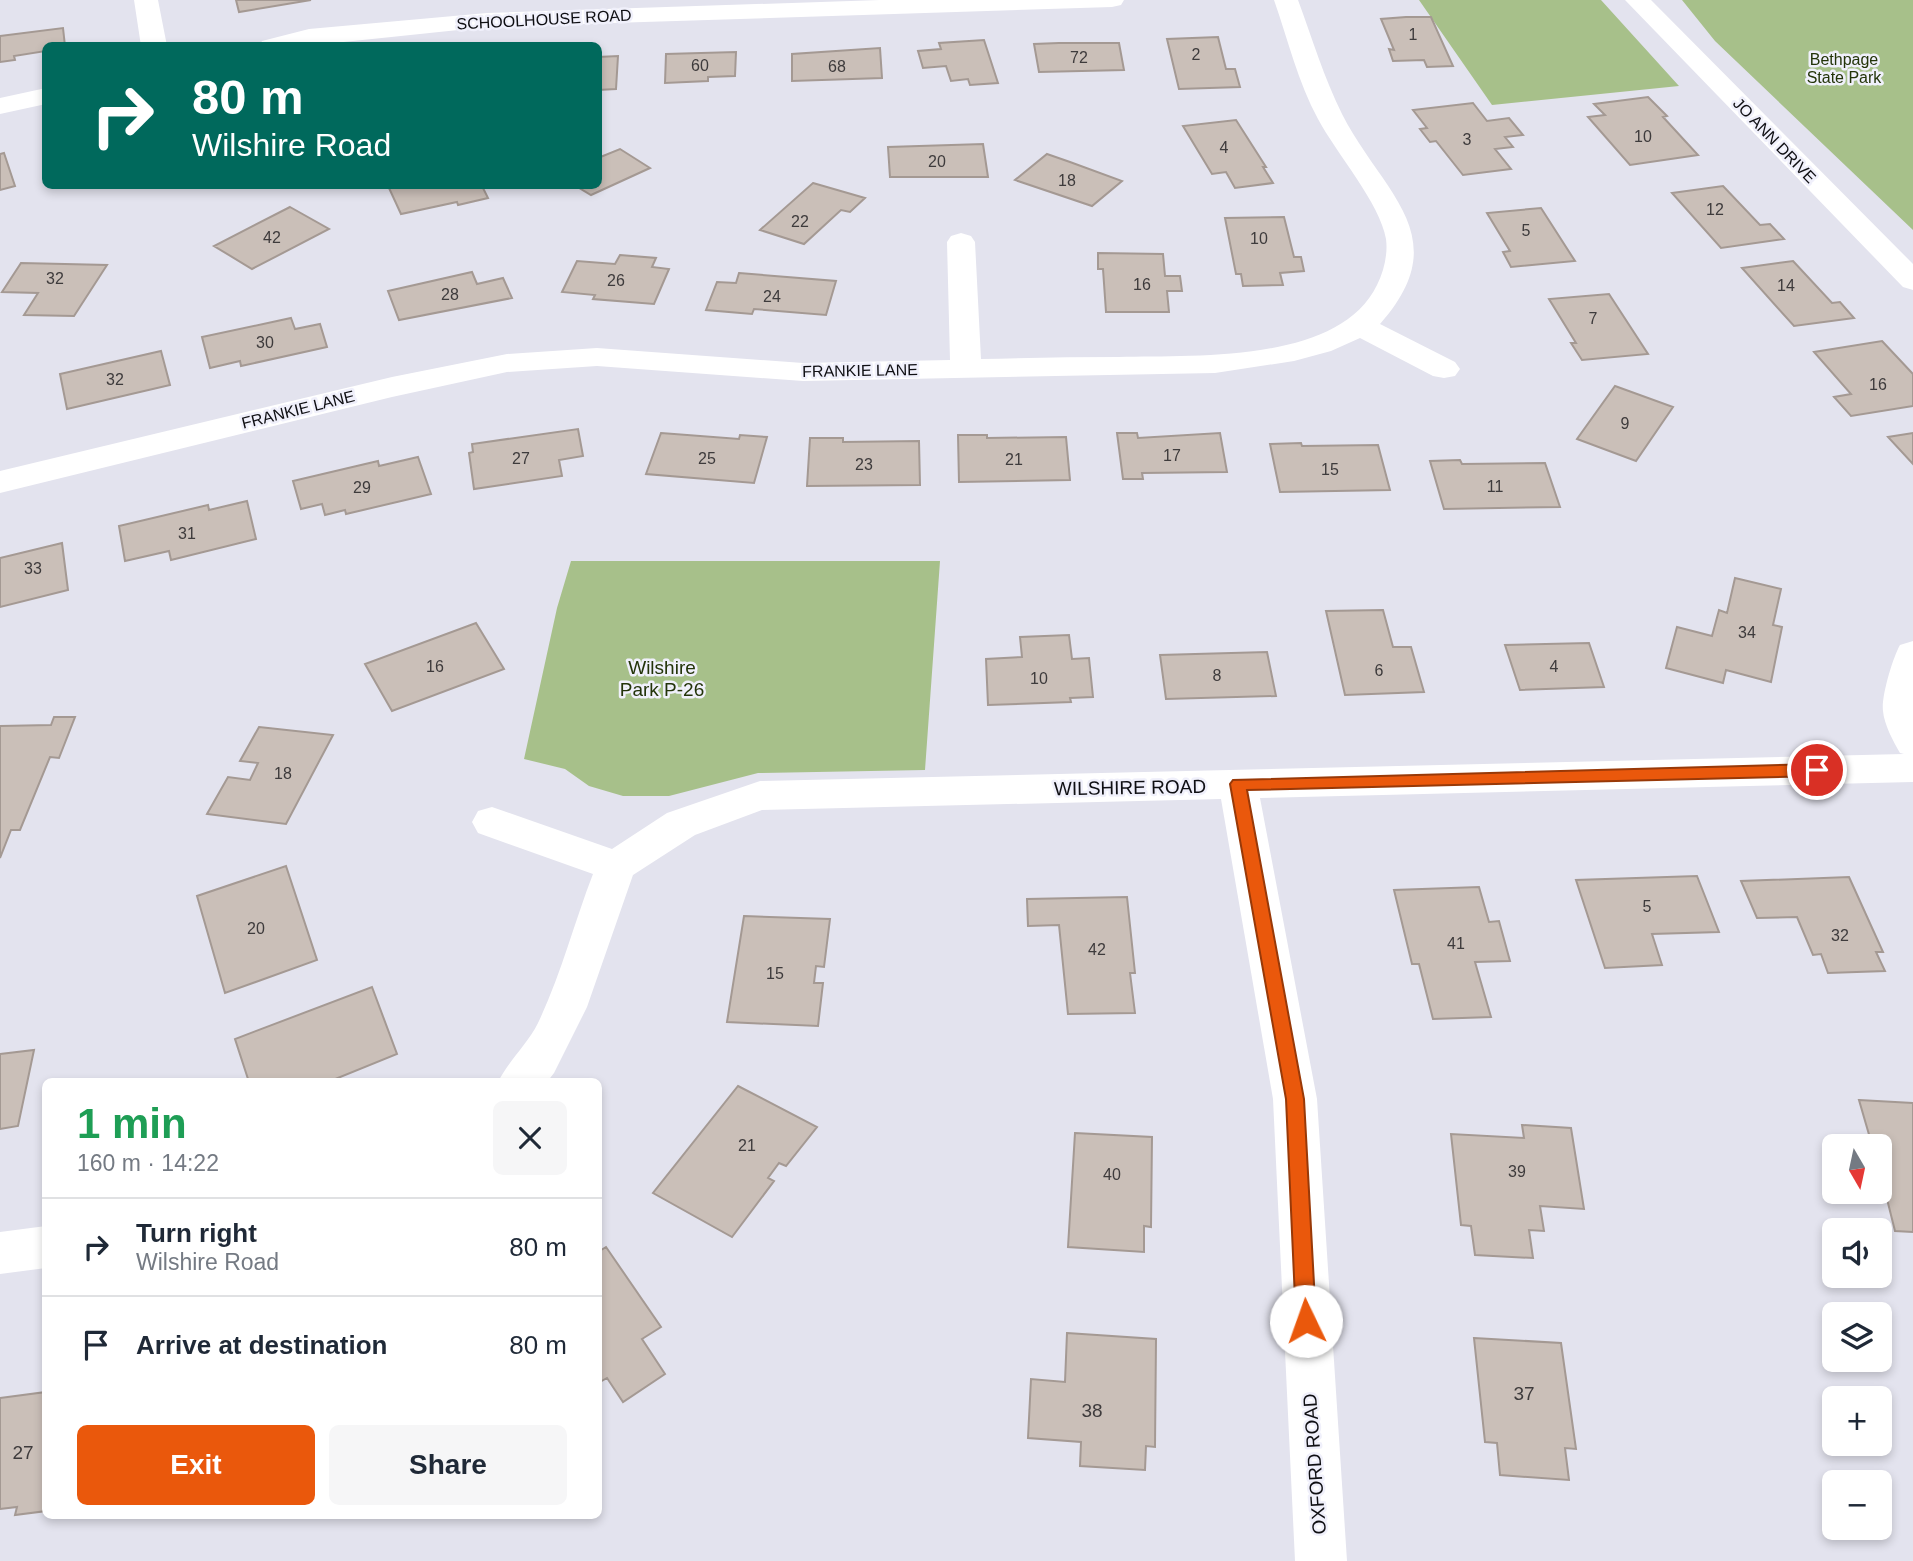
<!DOCTYPE html>
<html lang="en">
<head>
<meta charset="utf-8">
<style>
  body { margin:0; font-family:Arial,sans-serif; background:#f6f6f7; color:#1f2937; height:100vh; display:flex; flex-direction:column; font-size:26px; white-space:nowrap }
  * { box-sizing:border-box; margin:0 }
  p { font-size:23px; color:#747a83 }
  .icon { flex:none; width:38px; height:38px; fill:none; stroke:currentColor; stroke-width:2; stroke-linecap:round; stroke-linejoin:round }
  .map { position:relative; flex:1; overflow:hidden }
  .details { position:absolute; left:42px; top:1078px; width:560px; height:441px; display:flex; flex-direction:column; background:#fff; border-radius:10px; box-shadow:0 4px 10px #0003 }
  .details>* { flex:none }
  .top-card { position:absolute; left:42px; top:42px; width:560px; height:147px; border-radius:10px; box-shadow:0 4px 10px #0003; background:#00695c; color:#fff; overflow:hidden }
  .needle { width:46px; rotate:171deg }
  .controls { position:absolute; left:1822px; top:1134px; display:grid; gap:14px }
  .controls a { display:grid; place-items:center; width:70px; height:70px; border-radius:10px; background:#fff; box-shadow:0 4px 10px #0003; font-size:35px }
  .pin { position:absolute; display:grid; place-items:center; width:60px; height:60px; color:#fff; margin:-30px; border:4px solid #fff; border-radius:50%; box-shadow:0 2px 7px #0007 }
  .me { position:absolute; width:77px; margin:-38px; rotate:357deg; stroke-linejoin:round; filter:drop-shadow(0 0 5px #0008) }
  .turn { display:flex; align-items:center; gap:24px; height:147px; padding:0 35px; font-size:32px }
  .turn .icon { width:91px; height:91px; stroke-width:2.5 }
  .turn b { display:block; font-size:49px; line-height:60px }
  .round { display:grid; place-items:center; flex:none; width:74px; height:74px; border-radius:10px; background:#f6f6f7 }
  .summary { display:flex; align-items:center; justify-content:space-between; height:119px; padding:0 35px }
  h1 { font-size:42px; font-weight:700; line-height:52px; color:#1e9e55 }
  .action { display:flex; gap:14px; margin-top:auto; padding:14px 35px }
  .action a { flex:1; height:80px; border-radius:10px; background:#ea580c; color:#fff; font-size:28px; font-weight:700; line-height:80px; text-align:center }
  .action a+a { background:#f6f6f7; color:#1f2937 }
  ul { padding:0; list-style:none }
  li { display:flex; align-items:center; gap:21px; height:98px; padding:0 35px; border-top:2px solid #e0e1e3 }
  li div { flex:1 }
  li b { display:block; font-size:26px }
  li em { font-style:normal }
  .map>svg:first-child { display:block }
  .green { fill:#a7c08a }
  .building { fill:#cabfb8; stroke:#a49993; stroke-width:2 }
  .lines { fill:none; stroke-linecap:round; stroke-linejoin:round }
  .minor { fill:#fff; fill-rule:evenodd }
  .route { fill:#ea580c; stroke:#983908; stroke-width:2 }
  .labels { text-anchor:middle; stroke-width:5; stroke-linejoin:round; paint-order:stroke }
  .far-street-label { font-size:16px; fill:#0f0f13; stroke:#f0f0fb }
  .number-label { font-size:16px; fill:#3e3b3c }
  .far-park-label { font-size:16px; fill:#233409; stroke:#f0f0fb }
  .park-label { font-size:19px; fill:#233409; stroke:#f0f0fb }
  .street-label { font-size:19px; fill:#0f0f13; stroke:#f0f0fb }
  .near-number-label { font-size:19px; fill:#3e3b3c }
</style>
</head>
<body>
<div class="map">
<svg width="1913" height="1561" viewBox="0 0 1913 1561">
  <rect width="100%" height="100%" fill="#e3e3ee"/>
  <!-- green -->
  <path class="green" d="M 1419,0 L 1601,0 L 1679,86 L 1492,105 Z
    M 1682,0 L 1913,0 L 1913,230 L 1715,41 Z
    M 571,561 L 940,561 L 925,770 L 758,773 L 669,796 L 623,796 L 589,786 L 565,769 L 524,759 L 557,608 Z"/>
  <!-- building -->
  <path class="building" d="M 236,0 L 311,0 L 239,12 Z
    M 1406,17 L 1431,17 L 1453,66 L 1427,67 L 1424,60 L 1393,61 L 1389,49 L 1394,50 L 1381,19 Z
    M 63,28 L 65,46 L 46,46 L 46,51 L 14,56 L 15,60 L 0,62 L 0,36 Z
    M 1218,37 L 1226,69 L 1235,69 L 1240,87 L 1179,89 L 1167,39 Z
    M 984,40 L 998,83 L 970,85 L 968,79 L 951,81 L 946,66 L 923,68 L 918,51 L 941,49 L 939,43 Z
    M 1059,43 L 1119,43 L 1124,70 L 1039,72 L 1034,44 Z
    M 880,48 L 882,78 L 792,81 L 792,54 Z
    M 736,52 L 735,76 L 708,77 L 708,81 L 665,83 L 666,54 Z
    M 618,56 L 616,89 L 598,90 L 598,57 Z
    M 1648,97 L 1667,116 L 1663,117 L 1698,155 L 1630,165 L 1588,117 L 1605,115 L 1594,104 Z
    M 1473,103 L 1487,121 L 1509,118 L 1523,135 L 1505,137 L 1513,147 L 1495,149 L 1511,169 L 1463,175 L 1436,141 L 1430,142 L 1420,129 L 1427,128 L 1413,110 Z
    M 1236,120 L 1266,167 L 1263,167 L 1273,183 L 1235,188 L 1226,172 L 1212,174 L 1183,126 Z
    M 983,144 L 988,177 L 890,177 L 888,147 Z
    M 620,149 L 650,168 L 591,195 L 576,186 L 598,186 L 598,158 Z
    M 4,153 L 15,186 L 0,190 L 0,154 Z
    M 1047,154 L 1070,162 L 1122,181 L 1092,206 L 1015,180 Z
    M 813,183 L 865,198 L 850,212 L 841,210 L 804,244 L 760,230 Z
    M 401,186 L 482,186 L 488,198 L 458,205 L 457,202 L 401,214 L 389,188 Z
    M 1723,186 L 1760,225 L 1770,224 L 1784,239 L 1721,248 L 1672,193 Z
    M 290,207 L 329,229 L 252,269 L 214,246 Z
    M 1541,208 L 1575,261 L 1511,267 L 1503,252 L 1510,251 L 1487,213 Z
    M 1284,217 L 1294,257 L 1301,257 L 1304,271 L 1280,273 L 1283,285 L 1243,286 L 1241,274 L 1236,274 L 1225,218 Z
    M 1098,253 L 1163,254 L 1165,276 L 1180,276 L 1182,291 L 1167,291 L 1169,312 L 1106,312 L 1103,269 L 1098,269 Z
    M 620,255 L 656,258 L 652,267 L 669,269 L 654,304 L 593,299 L 595,295 L 562,292 L 577,261 L 615,264 Z
    M 1793,261 L 1832,303 L 1840,302 L 1854,318 L 1794,326 L 1742,268 Z
    M 21,263 L 107,265 L 74,316 L 24,315 L 38,293 L 2,292 Z
    M 472,272 L 477,284 L 503,278 L 512,298 L 399,320 L 388,291 Z
    M 739,273 L 836,281 L 826,315 L 754,309 L 752,314 L 706,310 L 717,282 L 736,283 Z
    M 1609,294 L 1648,354 L 1582,360 L 1571,343 L 1576,343 L 1549,299 Z
    M 291,318 L 295,329 L 320,324 L 327,347 L 241,366 L 240,361 L 210,368 L 202,337 Z
    M 1882,341 L 1913,374 L 1913,406 L 1851,416 L 1834,397 L 1851,394 L 1814,352 Z
    M 161,351 L 170,385 L 67,409 L 60,374 Z
    M 1615,386 L 1673,407 L 1636,461 L 1577,439 Z
    M 578,429 L 583,456 L 559,460 L 562,476 L 474,489 L 469,453 L 473,452 L 472,444 Z
    M 661,433 L 739,439 L 740,435 L 767,437 L 754,483 L 646,474 Z
    M 1117,433 L 1137,433 L 1138,438 L 1220,433 L 1227,472 L 1142,473 L 1143,479 L 1123,479 Z
    M 1913,433 L 1913,464 L 1888,437 Z
    M 958,435 L 987,435 L 987,438 L 1066,437 L 1070,480 L 959,482 Z
    M 810,438 L 843,438 L 843,442 L 919,441 L 920,485 L 807,486 Z
    M 1301,443 L 1302,446 L 1378,445 L 1390,490 L 1280,492 L 1270,444 Z
    M 418,457 L 431,494 L 346,514 L 345,510 L 325,515 L 322,504 L 301,509 L 293,481 L 378,461 L 379,466 Z
    M 1460,460 L 1462,464 L 1545,463 L 1560,507 L 1444,509 L 1430,461 Z
    M 247,501 L 256,539 L 171,560 L 169,551 L 125,561 L 119,526 L 208,505 L 209,510 Z
    M 62,543 L 68,590 L 0,607 L 0,558 Z
    M 1735,578 L 1781,589 L 1773,625 L 1782,627 L 1771,682 L 1726,670 L 1723,683 L 1666,668 L 1677,627 L 1712,636 L 1719,610 L 1727,613 Z
    M 1383,610 L 1393,647 L 1411,647 L 1424,692 L 1345,695 L 1326,611 Z
    M 476,623 L 504,669 L 392,711 L 365,664 Z
    M 1069,635 L 1072,659 L 1089,658 L 1093,697 L 1070,698 L 1071,702 L 988,705 L 986,659 L 1022,657 L 1020,637 Z
    M 1589,643 L 1604,687 L 1520,690 L 1505,645 Z
    M 1267,652 L 1276,696 L 1166,699 L 1160,655 Z
    M 54,717 L 75,717 L 59,758 L 50,757 L 20,830 L 11,830 L 0,858 L 0,726 L 51,725 Z
    M 259,727 L 333,735 L 286,824 L 207,814 L 228,777 L 250,780 L 258,763 L 240,761 Z
    M 286,866 L 317,960 L 225,993 L 197,896 Z
    M 1697,876 L 1719,932 L 1652,934 L 1662,965 L 1605,968 L 1576,880 Z
    M 1849,877 L 1883,952 L 1876,952 L 1885,971 L 1828,973 L 1821,954 L 1813,955 L 1797,917 L 1757,918 L 1741,881 Z
    M 1479,887 L 1489,922 L 1499,921 L 1510,961 L 1475,962 L 1491,1017 L 1433,1019 L 1419,964 L 1412,964 L 1394,890 Z
    M 1127,897 L 1135,973 L 1130,973 L 1135,1013 L 1068,1014 L 1059,925 L 1028,926 L 1027,899 Z
    M 744,916 L 830,919 L 824,967 L 816,966 L 814,983 L 823,983 L 818,1026 L 727,1022 Z
    M 372,987 L 397,1054 L 328,1082 L 249,1082 L 235,1039 Z
    M 34,1050 L 18,1126 L 0,1129 L 0,1054 Z
    M 738,1086 L 817,1127 L 786,1166 L 779,1163 L 768,1178 L 774,1181 L 732,1237 L 653,1193 Z
    M 1859,1100 L 1913,1103 L 1913,1232 L 1895,1231 L 1885,1191 L 1880,1191 L 1880,1146 L 1836,1146 L 1834,1136 L 1870,1138 Z
    M 1522,1125 L 1571,1128 L 1584,1209 L 1540,1206 L 1544,1231 L 1529,1230 L 1533,1258 L 1475,1255 L 1471,1226 L 1461,1225 L 1451,1134 L 1524,1138 Z
    M 1075,1133 L 1152,1137 L 1151,1227 L 1144,1226 L 1144,1252 L 1068,1247 Z
    M 606,1247 L 661,1327 L 642,1339 L 665,1374 L 623,1402 L 607,1378 L 598,1383 L 598,1252 Z
    M 1067,1333 L 1156,1339 L 1155,1447 L 1146,1446 L 1145,1470 L 1080,1466 L 1081,1442 L 1028,1438 L 1031,1379 L 1065,1382 Z
    M 1474,1338 L 1561,1343 L 1576,1449 L 1565,1448 L 1569,1480 L 1500,1475 L 1497,1443 L 1485,1442 Z
    M 46,1392 L 46,1511 L 15,1515 L 17,1507 L 0,1509 L 0,1398 Z"/>
  <g class="lines">
    <!-- minor -->
    <path class="minor" d="M 134,0 L 158,0 L 167,46 L 141,46 Z
      M 880,0 L 1124,0 L 1121,5 L 1112,7 L 487,27 L 305,46 L 259,46 L 262,41 L 309,29 L 487,13 Z
      M 1274,0 L 1298,0 C 1312,38 1324,78 1342,114 C 1382,193 1458,236 1380,324 L 1455,362 L 1460,369 L 1455,376 L 1444,378 L 1433,376 L 1360,338 L 1331,351 L 1294,361 L 1215,373 L 803,381 L 597,366 L 507,372 L 392,397 L 0,493 L 0,471 L 392,377 L 507,354 L 597,348 L 803,363 L 950,360 L 947,242 L 951,236 L 961,233 L 971,236 L 975,242 L 981,359 C 1027,358 1073,357 1119,357 C 1193,355 1339,364 1377,285 C 1384,271 1388,254 1386,239 C 1380,203 1336,153 1318,119 C 1298,82 1288,40 1274,0 Z
      M 1625,0 L 1651,0 L 1913,264 L 1913,290 L 1903,287 Z
      M 46,88 L 46,104 L 0,114 L 0,98 Z
      M 1913,641 L 1913,782 L 1260,798 L 1317,1099 L 1347,1561 L 1295,1561 L 1273,1099 L 1221,799 L 762,810 L 695,835 L 633,875 L 587,1007 L 554,1073 L 547,1082 L 498,1082 C 509,1060 527,1045 538,1023 C 561,975 574,923 593,874 L 478,833 L 472,822 L 478,811 L 492,807 L 612,849 L 667,813 L 760,781 L 1904,754 L 1900,753 C 1893,741 1884,724 1883,711 C 1881,697 1893,657 1900,645 Z
      M 46,1226 L 46,1268 L 0,1274 L 0,1232 Z"/>
  </g>
  <!-- route -->
  <path class="route" d="M 1817,764 L 1825,770 L 1817,776 L 1247,790 L 1304,1099 L 1316,1321 L 1313,1328 L 1306,1331 L 1299,1328 L 1296,1321 L 1286,1099 L 1230,784 L 1233,780 Z"/>
  <g class="labels">
    <!-- far-street labels -->
    <g class="far-street-label">
      <text transform="translate(544 19) rotate(-3)" y="6">SCHOOLHOUSE ROAD</text>
      <text transform="translate(1775 140) rotate(46)" y="6">JO ANN DRIVE</text>
      <text transform="translate(860 370) rotate(-1)" y="6">FRANKIE LANE</text>
      <text transform="translate(298 409) rotate(-14)" y="6">FRANKIE LANE</text>
    </g>
    <!-- number labels -->
    <g class="number-label">
      <text x="1413" y="40">1</text>
      <text x="1196" y="60">2</text>
      <text x="1079" y="63">72</text>
      <text x="700" y="71">60</text>
      <text x="837" y="72">68</text>
      <text x="1643" y="142">10</text>
      <text x="1467" y="145">3</text>
      <text x="1224" y="153">4</text>
      <text x="937" y="167">20</text>
      <text x="1067" y="186">18</text>
      <text x="1715" y="215">12</text>
      <text x="800" y="227">22</text>
      <text x="1526" y="236">5</text>
      <text x="272" y="243">42</text>
      <text x="1259" y="244">10</text>
      <text x="55" y="284">32</text>
      <text x="616" y="286">26</text>
      <text x="1142" y="290">16</text>
      <text x="1786" y="291">14</text>
      <text x="450" y="300">28</text>
      <text x="772" y="302">24</text>
      <text x="1593" y="324">7</text>
      <text x="265" y="348">30</text>
      <text x="115" y="385">32</text>
      <text x="1878" y="390">16</text>
      <text x="1625" y="429">9</text>
      <text x="1172" y="461">17</text>
      <text x="521" y="464">27</text>
      <text x="707" y="464">25</text>
      <text x="1014" y="465">21</text>
      <text x="864" y="470">23</text>
      <text x="1330" y="475">15</text>
      <text x="1495" y="492">11</text>
      <text x="362" y="493">29</text>
      <text x="187" y="539">31</text>
      <text x="33" y="574">33</text>
      <text x="1747" y="638">34</text>
      <text x="435" y="672">16</text>
      <text x="1554" y="672">4</text>
      <text x="1379" y="676">6</text>
      <text x="1217" y="681">8</text>
      <text x="1039" y="684">10</text>
      <text x="283" y="779">18</text>
      <text x="1647" y="912">5</text>
      <text x="256" y="934">20</text>
      <text x="1840" y="941">32</text>
      <text x="1456" y="949">41</text>
      <text x="1097" y="955">42</text>
      <text x="775" y="979">15</text>
      <text x="747" y="1151">21</text>
      <text x="1517" y="1177">39</text>
      <text x="1112" y="1180">40</text>
    </g>
    <!-- far-park labels -->
    <g class="far-park-label">
      <text x="1844" y="65">Bethpage<tspan x="1844" dy="18">State Park</tspan></text>
    </g>
    <!-- park labels -->
    <g class="park-label">
      <text x="662" y="674">Wilshire<tspan x="662" dy="22">Park P-26</tspan></text>
    </g>
    <!-- street labels -->
    <g class="street-label">
      <text transform="translate(1130 787) rotate(-1)" y="7">WILSHIRE ROAD</text>
      <text transform="translate(1314 1464) rotate(-94)" y="7">OXFORD ROAD</text>
    </g>
    <!-- near-number labels -->
    <g class="near-number-label">
      <text x="1524" y="1400">37</text>
      <text x="1092" y="1417">38</text>
      <text x="23" y="1459">27</text>
    </g>
  </g>
</svg>
<div class="controls">
<a><svg class="needle" viewBox="-14 -14 28 28"><path d="M0-13l5 13h-10z" fill="#e53935"/><path d="M0 13l5-13h-10z" fill="#747a83"/></svg></a>
<a><svg class="icon" aria-label="sound" viewBox="0 0 24 24"><path d="M4 9h4l5-4v14l-5-4H4zM17 9q2 3 0 6"/></svg></a>
<a><svg class="icon" aria-label="layers" viewBox="0 0 24 24"><path d="M12 4l9 5-9 5-9-5zM3 14l9 5 9-5"/></svg></a>
<a>+</a>
<a>−</a>
</div>
<div class="pin" style="left:1817px;top:770px;background:#d93025"><svg class="icon" aria-label="arrive" viewBox="0 0 24 24"><path d="M6 21V4h12l-3 4 3 4H6"/></svg></div>
<svg class="me" style="left:1306px;top:1321px" viewBox="-20 -20 40 40"><circle r="19" fill="#fff"/><path d="M0-13L10 11 0 6-10 11z" fill="#ea580c"/></svg>
<div class="top-card">
<div class="turn"><svg class="icon" aria-label="right" viewBox="0 0 24 24"><path d="M7 20v-9h11M14 6l5 5-5 5"/></svg><div><b>80 m</b>Wilshire Road</div></div>
</div>
<section class="details">
<div class="summary"><div><h1>1 min</h1><p>160 m · 14:22</p></div><a class="round"><svg class="icon" aria-label="close" viewBox="0 0 24 24"><path d="M6 6l12 12M18 6L6 18"/></svg></a></div>
<ul>
<li><svg class="icon" aria-label="right" viewBox="0 0 24 24"><path d="M7 20v-9h11M14 6l5 5-5 5"/></svg><div><b>Turn right</b><p>Wilshire Road</p></div><em>80 m</em></li>
<li><svg class="icon" aria-label="arrive" viewBox="0 0 24 24"><path d="M6 21V4h12l-3 4 3 4H6"/></svg><div><b>Arrive at destination</b></div><em>80 m</em></li>
</ul>
<div class="action"><a>Exit</a><a>Share</a></div>
</section>
</div>
</body>
</html>
